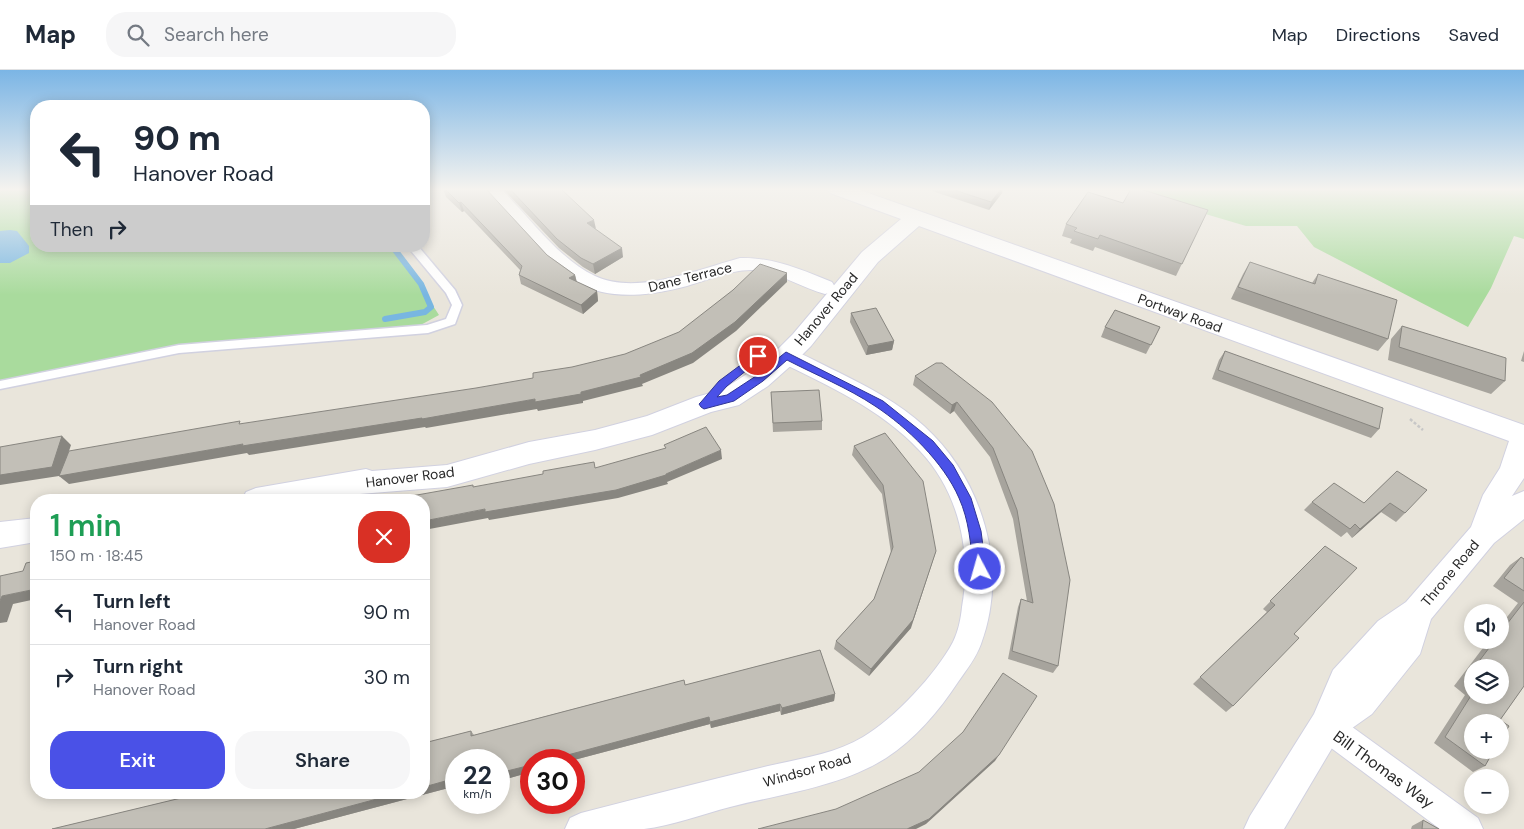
<!DOCTYPE html>
<html lang="en">
<head>
<meta charset="utf-8">
<style>
  body { margin:0; font-family:"DM Sans",sans-serif; background:#f6f6f7; color:#1f2937; height:100vh; display:flex; flex-direction:column; font-size:19px; white-space:nowrap }
  * { box-sizing:border-box; margin:0 }
  p { font-size:16px; color:#747a83 }
  .icon { flex:none; width:28px; height:28px; fill:none; stroke:currentColor; stroke-width:2; stroke-linecap:round; stroke-linejoin:round }
  .map { position:relative; flex:1; overflow:hidden }
  .details { position:absolute; left:30px; top:424px; width:400px; height:305px; display:flex; flex-direction:column; background:#fff; border-radius:20px; box-shadow:0 2px 12px #0003 }
  .details>* { flex:none }
  .top-card { position:absolute; left:30px; top:30px; width:400px; height:152px; border-radius:20px; box-shadow:0 2px 12px #0003; background:#fff; color:#1f2937; overflow:hidden }
  .fabs { position:absolute; left:1464px; top:534px; display:grid; gap:10px }
  .fabs a { display:grid; place-items:center; width:45px; height:45px; border-radius:50%; background:#fff; box-shadow:0 2px 12px #0003; font-size:25px }
  .speed { position:absolute; left:445px; top:679px; display:flex; gap:10px; font-size:25px; font-weight:700; text-align:center }
  .speed>* { display:grid; place-content:center; width:65px; height:65px; border-radius:50%; background:#fff; box-shadow:0 2px 12px #0003; line-height:1 }
  .speed small { font-size:12px; font-weight:400 }
  .speed .limit { border:8px solid #d22; background:#fff; color:#111 }
  .pin { position:absolute; display:grid; place-items:center; width:42px; height:42px; color:#fff; margin:-21px; border:2px solid #fff; border-radius:50%; box-shadow:0 1px 5px #0007 }
  .me { position:absolute; width:55px; margin:-28px; rotate:354deg; stroke-linejoin:round; filter:drop-shadow(0 0 4px #0008) }
  .turn { display:flex; align-items:center; gap:18px; height:105px; padding:0 20px; font-size:22px }
  .turn .icon { width:65px; height:65px; stroke-width:2.5 }
  .turn b { display:block; font-size:35px; line-height:42px }
  .then { display:flex; align-items:center; height:48px; padding:0 20px; background:#0003; gap:10px; font-size:19px }
  .round { display:grid; place-items:center; flex:none; width:52px; height:52px; border-radius:20px; background:#f6f6f7 }
  .overview { display:flex; align-items:center; justify-content:space-between; height:85px; padding:0 20px }
  h1 { font-size:30px; font-weight:600; line-height:38px; color:#1e9e55 }
  .action { display:flex; gap:10px; margin-top:auto; padding:10px 20px }
  .action a { flex:1; height:58px; border-radius:20px; background:#4a51e7; color:#fff; font-size:20px; font-weight:600; line-height:58px; text-align:center }
  .action a+a { background:#f6f6f7; color:#1f2937 }
  ul { padding:0; list-style:none }
  li { display:flex; align-items:center; gap:15px; height:65px; padding:0 20px; border-top:1px solid #e0e1e3 }
  li div { flex:1 }
  li b { display:block; font-size:19px }
  li em { font-style:normal }
  header { display:flex; align-items:center; gap:30px; box-sizing:border-box; height:70px; padding:0 25px; background:#fff; border-bottom:1px solid #e0e1e3 }
  header strong { font-size:24px }
  nav { display:flex; gap:28px; margin-inline-start:auto; font-size:18px }
  .search { width:350px; height:45px; background:#f6f6f7; display:flex; align-items:center; gap:12px; box-sizing:border-box; padding:0 18px; border-radius:20px; color:#747a83; font-size:19px }
  .map>svg:first-child { display:block }
  .green { fill:#a9db9d }
  .water { fill:#78b6e1 }
  .lines { fill:none; stroke-linecap:round; stroke-linejoin:round }
  .stream { stroke:#78b6e1; stroke-width:6 }
  .lane-casing { stroke:#d1d1e0; stroke-width:3 }
  .street-casing { stroke:#d1d1e0; stroke-width:2 }
  .secondary-casing { stroke:#d1d1e0; stroke-width:2 }
  .path { stroke:#c7c7c7; stroke-width:2.5; stroke-dasharray:3 2; stroke-linecap:butt }
  .lane { fill:#fff; fill-rule:evenodd }
  .street { fill:#fff; fill-rule:evenodd }
  .secondary { fill:#fff; fill-rule:evenodd }
  .wall { fill:#a7a49d; fill-rule:evenodd }
  .shaded-wall { fill:#888680 }
  .building { fill:#c2bfb7; stroke:#888680 }
  .route { fill:#4a51e7; stroke:#303596 }
  .labels { text-anchor:middle; stroke-width:4; stroke-linejoin:round; paint-order:stroke }
  .street-label { font-size:14px; fill:#282828; stroke:#fff }
  .near-street-label { font-size:16px; fill:#282828; stroke:#fff }
</style>
</head>
<body>
<header>
<strong>Map</strong>
<div class="search"><svg class="icon" aria-label="search" viewBox="0 0 24 24"><circle cx="10" cy="10" r="6"/><path d="M15 15l6 6"/></svg>Search here</div>
<nav><a>Map</a><a>Directions</a><a>Saved</a></nav>
</header>
<div class="map">
<svg width="1524" height="759" viewBox="0 0 1524 759">
  <rect width="100%" height="100%" fill="#e9e5db"/>
  <!-- green -->
  <path class="green" d="M 0,119 L 36,119 L 36,176 L 394,176 L 439,245 L 417,257 L 166,277 L 32,306 L 0,310 Z
    M 1121,119 L 1524,119 L 1524,169 L 1514,166 L 1491,218 L 1468,257 L 1314,177 L 1297,156 L 1246,156 Z"/>
  <!-- water -->
  <path class="water" d="M 10,160 L 17,161 L 29,176 L 29,183 L 10,193 L 0,193 L 0,161 Z"/>
  <g class="lines">
    <!-- stream -->
    <path class="stream" d="M 385,249 L 425,242 L 431,237 L 421,214 L 392,176"/>
    <defs>
      <path id="lane" d="M 407,176 L 418,176 L 455,220 L 462,235 L 455,254 L 428,263 L 179,283 L 0,319 L 0,311 L 179,275 L 427,255 L 446,249 L 452,235 L 446,223 Z"/>
      <path id="street" d="M 497,120 L 503,121 C 530,148 560,190 595,206 C 637,226 699,199 740,188 C 773,187 802,200 832,212 L 835,217 L 832,222 L 825,224 C 800,217 779,202 753,200 C 730,199 701,213 679,218 C 575,243 554,196 491,129 L 488,125 L 491,121 Z
        M 786,278 C 804,284 821,294 838,302 C 868,317 899,333 924,356 C 983,410 1009,498 981,574 C 976,588 967,599 958,612 C 939,641 915,669 886,688 C 840,717 781,724 730,737 C 703,744 671,756 644,759 C 619,759 591,759 565,759 L 570,748 L 581,743 C 643,727 705,711 768,696 C 799,689 835,684 863,667 C 894,649 936,604 953,572 C 958,562 961,548 962,537 C 972,482 959,422 920,381 C 881,339 829,316 778,291 L 775,286 L 778,281 Z
        M 1326,641 L 1337,646 L 1478,748 L 1483,759 L 1440,759 L 1315,666 L 1311,656 L 1315,646 Z"/>
      <path id="secondary" d="M 827,119 L 857,119 L 1524,355 L 1524,408 L 1512,426 L 1524,421 L 1524,449 L 1494,473 L 1431,549 L 1420,584 L 1372,644 L 1338,668 L 1284,759 L 1244,759 L 1250,746 L 1314,644 L 1333,600 L 1378,551 L 1406,532 L 1471,457 L 1483,425 L 1500,398 L 1509,371 L 919,156 L 878,192 L 811,276 L 795,292 L 768,316 L 739,335 L 711,342 L 652,365 L 595,380 L 529,394 L 447,417 L 347,425 L 319,430 L 242,430 L 246,422 L 256,418 L 366,399 L 372,401 L 447,395 L 529,372 L 595,360 L 647,346 L 696,327 L 722,320 L 750,302 L 777,280 L 793,264 L 862,182 L 901,149 L 830,123 Z
        M 36,448 L 36,472 L 0,478 L 0,452 Z"/>
    </defs>
    <!-- lane casing -->
    <use href="#lane" class="lane-casing"/>
    <!-- street casing -->
    <use href="#street" class="street-casing"/>
    <!-- secondary casing -->
    <use href="#secondary" class="secondary-casing"/>
    <!-- path -->
    <path class="path" d="M 1410,349 L 1423,360"/>
    <!-- lane -->
    <use href="#lane" class="lane"/>
    <!-- street -->
    <use href="#street" class="street"/>
    <!-- secondary -->
    <use href="#secondary" class="secondary"/>
  </g>
  <!-- wall -->
  <path class="wall" d="M 443,119 L 491,119 L 488,122 L 547,185 L 575,205 L 577,212 L 597,221 L 598,231 L 583,244 L 521,214 L 519,205 L 520,200 L 464,141 L 462,142 L 446,127 Z
    M 491,119 L 561,119 L 595,159 L 623,187 L 595,204 L 583,197 L 559,178 L 504,120 Z
    M 926,119 L 1003,119 L 1002,123 L 989,140 Z
    M 1123,133 L 1208,140 L 1176,206 L 1095,177 L 1093,181 L 1070,173 L 1072,169 L 1062,166 L 1066,154 Z
    M 1250,192 L 1312,213 L 1318,204 L 1388,269 L 1378,281 L 1231,229 L 1243,204 Z
    M 851,243 L 894,271 L 892,280 L 866,285 L 850,252 Z
    M 1402,256 L 1505,311 L 1491,324 L 1388,290 L 1391,269 Z
    M 1105,257 L 1160,257 L 1146,284 L 1101,267 Z
    M 1225,281 L 1379,359 L 1371,368 L 1212,309 L 1219,290 Z
    M 1524,281 L 1524,292 L 1521,291 Z
    M 915,306 L 992,332 L 1058,596 L 1053,603 L 1008,589 L 1018,537 L 1021,529 L 1027,531 L 1013,449 L 990,387 L 954,341 L 950,344 L 913,315 Z
    M 771,322 L 822,351 L 822,360 L 773,362 Z
    M 885,363 L 911,558 L 869,606 L 834,579 L 836,571 L 874,529 L 891,483 L 882,424 L 852,385 L 854,376 Z
    M 1397,401 L 1405,443 L 1396,452 L 1381,442 L 1352,468 L 1347,462 L 1341,467 L 1304,440 L 1312,432 L 1364,433 Z
    M 1325,476 L 1294,564 L 1233,636 L 1226,642 L 1193,614 L 1267,542 L 1263,539 Z
    M 1521,487 L 1524,489 L 1524,616 L 1500,650 L 1485,696 L 1473,702 L 1434,673 L 1465,625 L 1454,616 L 1489,570 L 1500,570 L 1500,556 L 1518,533 L 1493,516 L 1510,495 ZM 1472,598 L 1500,598 L 1472,625 Z
    M 820,580 L 835,624 L 834,631 L 781,645 L 780,641 L 711,658 L 710,654 L 574,690 L 531,690 L 531,702 L 499,711 L 499,690 L 456,690 L 456,716 L 294,759 L 52,759 L 206,722 L 424,722 L 424,673 L 471,661 L 474,665 L 684,610 L 685,615 Z
    M 1423,750 L 1439,759 L 1411,759 L 1412,756 Z"/>
  <!-- shaded-wall -->
  <path class="shaded-wall" d="M 1001,119 L 1003,119 L 1002,123 L 989,140 L 991,132 Z
    M 461,132 L 464,141 L 462,142 L 459,133 Z
    M 594,150 L 596,159 L 587,153 Z
    M 622,178 L 623,187 L 595,204 L 593,194 Z
    M 787,203 L 787,212 L 736,261 L 693,293 L 642,314 L 643,316 L 583,331 L 583,333 L 538,341 L 537,339 L 426,358 L 425,357 L 249,385 L 247,383 L 69,414 L 59,406 L 0,415 L 0,405 L 62,366 L 71,375 L 61,405 L 243,374 L 581,322 L 640,305 Z
    M 575,205 L 577,214 L 569,208 Z
    M 597,221 L 598,231 L 583,244 L 581,235 Z
    M 894,271 L 892,280 L 866,285 L 868,276 Z
    M 957,332 L 954,341 L 950,344 L 952,335 Z
    M 721,380 L 722,389 L 667,412 L 668,414 L 618,428 L 489,450 L 488,448 L 424,460 L 424,451 L 666,404 Z
    M 1390,433 L 1381,442 L 1352,468 L 1360,459 Z
    M 936,481 L 911,558 L 869,606 L 871,599 Z
    M 36,519 L 36,529 L 13,534 L 7,552 L 0,553 L 0,531 L 2,526 Z
    M 835,624 L 834,631 L 781,645 L 782,638 Z
    M 780,634 L 780,641 L 711,658 L 710,652 Z
    M 709,647 L 710,654 L 574,690 L 549,690 Z
    M 999,685 L 995,691 L 926,754 L 916,759 L 907,759 Z
    M 531,695 L 531,702 L 499,711 L 499,703 Z
    M 456,708 L 456,716 L 294,759 L 265,759 L 403,722 L 424,722 L 424,717 Z"/>
  <!-- building -->
  <path class="building" d="M 445,119 L 486,119 L 547,185 L 575,205 L 569,208 L 597,221 L 581,235 L 519,205 L 522,196 L 461,132 L 459,133 Z
    M 510,119 L 561,119 L 594,150 L 587,153 L 622,178 L 593,194 L 581,188 L 557,169 Z
    M 951,119 L 1001,119 L 991,132 Z
    M 1131,119 L 1140,119 L 1208,140 L 1182,194 L 1100,165 L 1098,169 L 1074,161 L 1077,158 L 1066,154 L 1088,122 L 1123,133 Z
    M 1250,192 L 1315,214 L 1318,204 L 1397,230 L 1388,269 L 1238,217 Z
    M 760,194 L 787,203 L 735,252 L 692,283 L 640,305 L 641,307 L 581,322 L 581,324 L 535,332 L 535,329 L 422,349 L 422,348 L 242,376 L 243,374 L 59,406 L 69,381 L 240,351 L 239,354 L 476,318 L 533,308 L 533,303 L 572,297 L 625,284 L 679,262 L 733,220 Z
    M 876,238 L 894,271 L 868,276 L 851,243 Z
    M 1115,240 L 1160,257 L 1151,275 L 1105,257 Z
    M 1402,256 L 1506,288 L 1505,311 L 1399,277 Z
    M 1225,281 L 1383,338 L 1379,359 L 1218,300 Z
    M 936,293 L 942,293 L 992,332 L 1032,381 L 1054,434 L 1070,510 L 1058,596 L 1012,581 L 1021,529 L 1033,533 L 1017,440 L 993,378 L 957,332 L 952,335 L 915,306 Z
    M 819,320 L 822,351 L 773,353 L 771,322 Z
    M 706,357 L 721,380 L 666,404 L 666,405 L 616,420 L 485,442 L 485,439 L 424,451 L 424,430 L 389,430 L 473,415 L 473,417 L 543,404 L 543,401 L 594,392 L 595,398 L 666,378 L 664,375 Z
    M 885,363 L 923,411 L 936,481 L 913,550 L 871,599 L 836,571 L 874,529 L 893,477 L 883,415 L 854,376 Z
    M 62,366 L 52,397 L 0,405 L 0,377 Z
    M 1397,401 L 1427,420 L 1405,443 L 1390,433 L 1360,459 L 1355,454 L 1350,459 L 1312,432 L 1334,413 L 1364,433 Z
    M 1325,476 L 1357,498 L 1294,564 L 1299,568 L 1233,636 L 1200,607 L 1275,535 L 1270,531 Z
    M 1521,487 L 1524,489 L 1524,521 L 1504,508 Z
    M 36,491 L 36,519 L 2,526 L 0,531 L 0,506 L 23,501 L 26,493 Z
    M 1524,532 L 1524,616 L 1500,650 L 1509,656 L 1500,671 L 1500,652 L 1472,652 L 1472,680 L 1494,680 L 1485,696 L 1445,667 L 1472,624 L 1472,625 L 1500,625 L 1500,598 L 1474,598 L 1495,570 L 1500,570 L 1500,563 Z
    M 820,580 L 835,624 L 782,638 L 780,634 L 710,652 L 709,647 L 549,690 L 531,690 L 531,695 L 499,703 L 499,690 L 456,690 L 456,708 L 424,717 L 424,673 L 471,661 L 471,666 L 684,610 L 685,615 Z
    M 1472,600 L 1472,615 L 1465,609 Z
    M 1003,603 L 1037,626 L 999,685 L 929,749 L 907,759 L 758,759 L 836,739 L 919,702 L 963,662 Z
    M 206,722 L 403,722 L 265,759 L 52,759 Z
    M 1423,750 L 1439,759 L 1422,759 Z"/>
  <!-- sky -->
  <linearGradient id="sky" x2="0" y2="1"><stop stop-color="#7bb5e5"/><stop offset="0.53" stop-color="#f5f3ef"/><stop offset="1" stop-color="#f5f3ef" stop-opacity="0"/></linearGradient>
  <rect width="1524" height="225" fill="url(#sky)"/>
  <!-- route -->
  <path class="route" d="M 758,282 L 762,283 L 763,286 L 762,288 L 727,316 L 717,327 L 727,325 L 756,306 L 786,282 L 883,331 L 933,371 L 953,395 L 971,428 L 981,461 L 986,499 L 984,503 L 980,504 L 975,503 L 973,499 C 971,475 969,450 959,428 C 944,393 907,357 875,336 C 848,318 816,305 787,290 L 763,311 L 734,331 L 704,339 L 701,337 L 699,334 L 701,332 L 719,311 Z"/>
  <g class="labels">
    <!-- street labels -->
    <g class="street-label">
      <text transform="translate(690 207) rotate(-14)" y="5">Dane Terrace</text>
      <text transform="translate(826 239) rotate(-50)" y="5">Hanover Road</text>
      <text transform="translate(1180 243) rotate(20)" y="5">Portway Road</text>
      <text transform="translate(410 407) rotate(-7)" y="5">Hanover Road</text>
      <text transform="translate(1450 503) rotate(-50)" y="5">Throne Road</text>
      <text transform="translate(807 700) rotate(-16)" y="5">Windsor Road</text>
    </g>
    <!-- near-street labels -->
    <g class="near-street-label">
      <text transform="translate(1384 699) rotate(36)" y="6">Bill Thomas Way</text>
    </g>
  </g>
</svg>
<div class="fabs">
<a><svg class="icon" aria-label="sound" viewBox="0 0 24 24"><path d="M4 9h4l5-4v14l-5-4H4zM17 9q2 3 0 6"/></svg></a>
<a><svg class="icon" aria-label="layers" viewBox="0 0 24 24"><path d="M12 4l9 5-9 5-9-5zM3 14l9 5 9-5"/></svg></a>
<a>+</a>
<a>−</a>
</div>
<div class="speed"><div>22<small>km/h</small></div><div class="limit">30</div></div>
<div class="pin" style="left:758px;top:286px;background:#d93025"><svg class="icon" aria-label="arrive" viewBox="0 0 24 24"><path d="M6 21V4h12l-3 4 3 4H6"/></svg></div>
<svg class="me" style="left:980px;top:499px" viewBox="-20 -20 40 40"><circle r="17" fill="#4a51e7" stroke="#fff" stroke-width="3"/><path d="M0-11L8 9 0 5-8 9z" fill="#fff"/></svg>
<div class="top-card">
<div class="turn"><svg class="icon" aria-label="left" viewBox="0 0 24 24"><path d="M17 20v-9H6M10 6l-5 5 5 5"/></svg><div><b>90 m</b>Hanover Road</div></div>
<div class="then">Then<svg class="icon" aria-label="right" viewBox="0 0 24 24"><path d="M7 20v-9h11M14 6l5 5-5 5"/></svg></div>
</div>
<section class="details">
<div class="overview"><div><h1>1 min</h1><p>150 m · 18:45</p></div><a class="round" style="background:#d93025;color:#fff"><svg class="icon" aria-label="close" viewBox="0 0 24 24"><path d="M6 6l12 12M18 6L6 18"/></svg></a></div>
<ul>
<li><svg class="icon" aria-label="left" viewBox="0 0 24 24"><path d="M17 20v-9H6M10 6l-5 5 5 5"/></svg><div><b>Turn left</b><p>Hanover Road</p></div><em>90 m</em></li>
<li><svg class="icon" aria-label="right" viewBox="0 0 24 24"><path d="M7 20v-9h11M14 6l5 5-5 5"/></svg><div><b>Turn right</b><p>Hanover Road</p></div><em>30 m</em></li>
</ul>
<div class="action"><a>Exit</a><a>Share</a></div>
</section>
</div>
</body>
</html>
